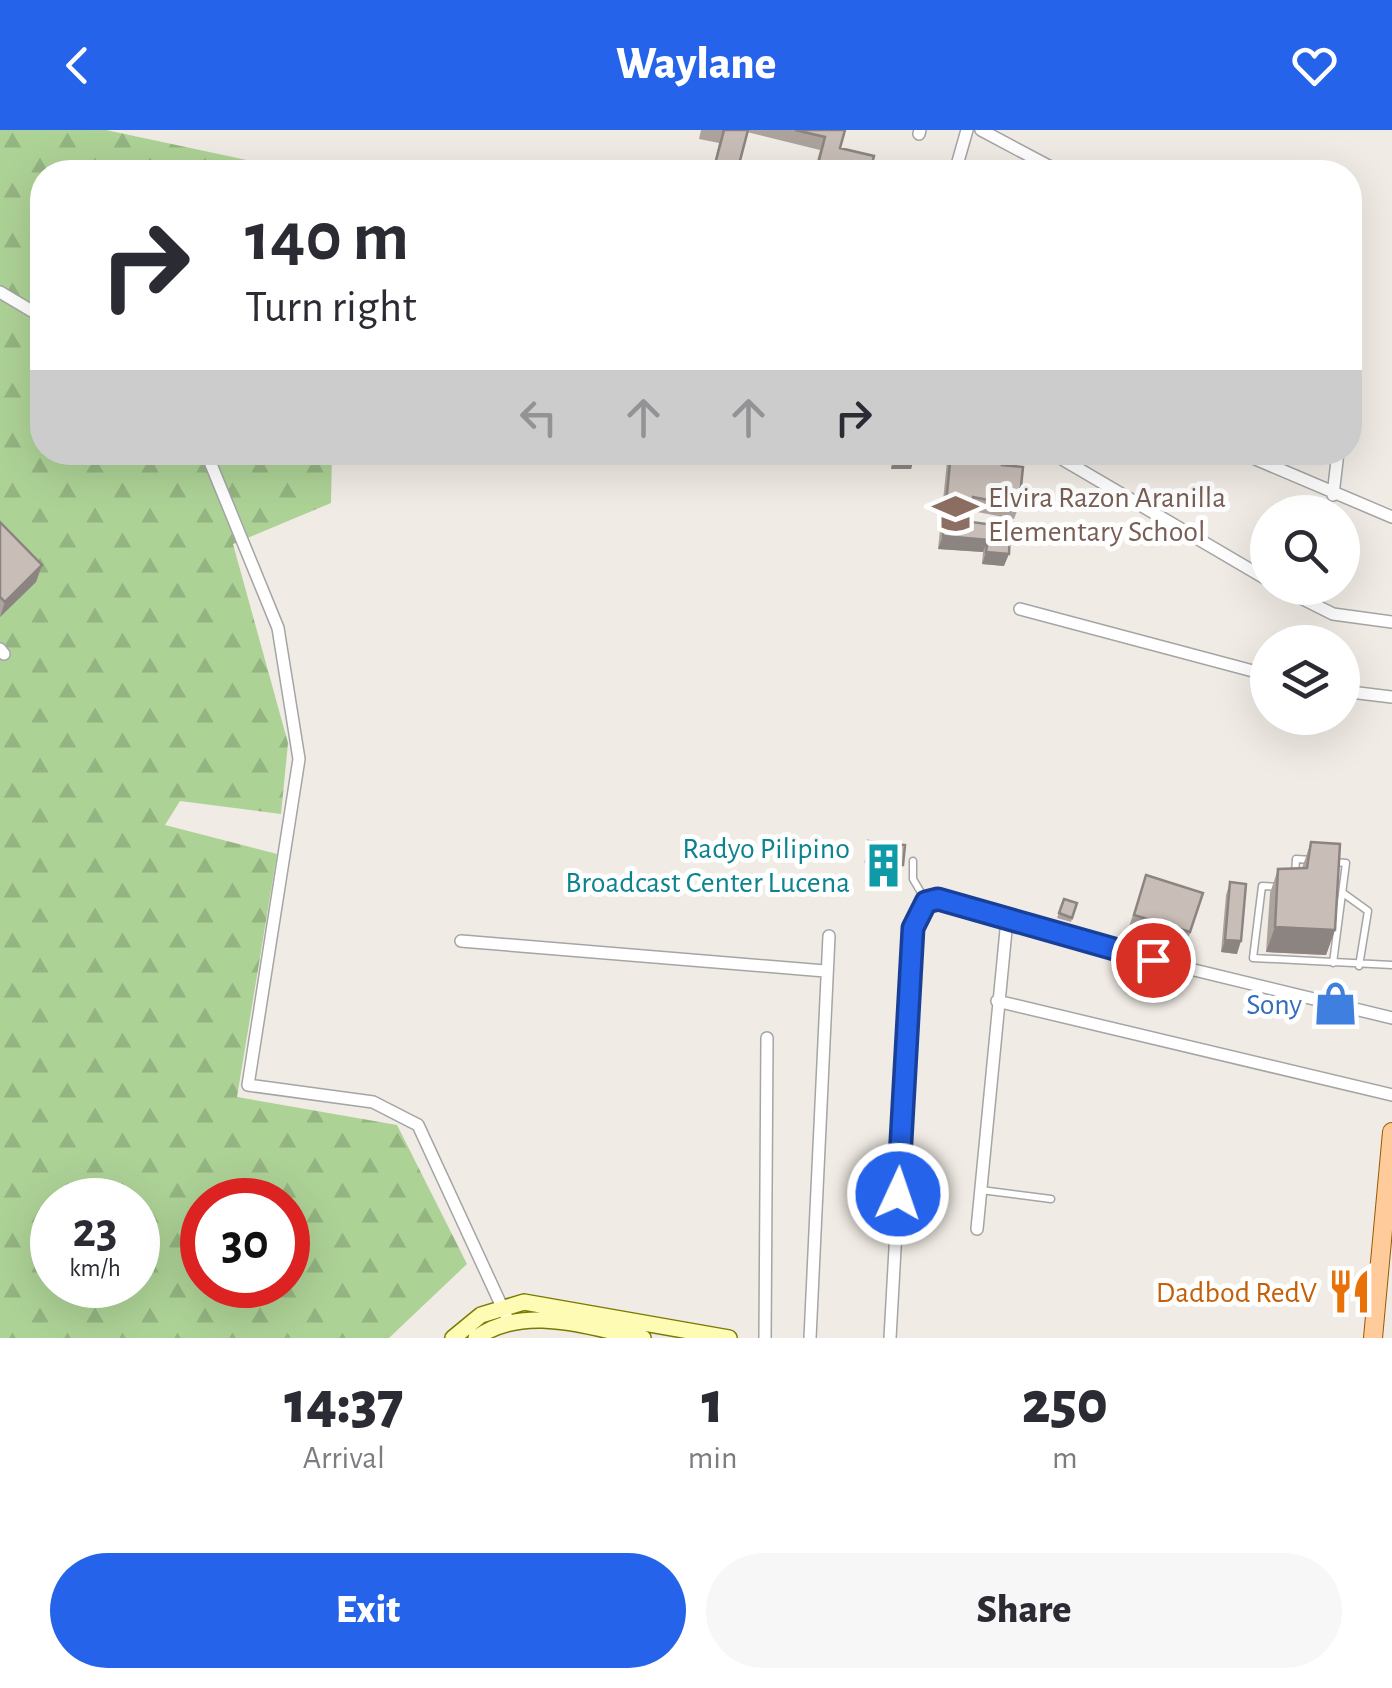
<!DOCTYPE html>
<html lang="en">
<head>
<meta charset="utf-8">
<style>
  body { margin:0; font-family:"Alegreya Sans",sans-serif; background:#f7f7f7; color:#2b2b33; height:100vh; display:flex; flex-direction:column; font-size:38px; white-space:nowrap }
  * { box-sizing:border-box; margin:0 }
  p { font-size:32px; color:#7c7c81 }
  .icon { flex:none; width:55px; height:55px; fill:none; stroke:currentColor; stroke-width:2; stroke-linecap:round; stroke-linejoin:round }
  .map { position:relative; height:1208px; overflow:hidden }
  .drawer { display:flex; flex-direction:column; background:#fff; flex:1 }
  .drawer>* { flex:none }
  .hud { position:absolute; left:30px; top:30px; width:1332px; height:305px; border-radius:40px; box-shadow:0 10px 40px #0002; background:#fff; color:#2b2b33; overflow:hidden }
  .fabs { position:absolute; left:1250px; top:365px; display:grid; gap:20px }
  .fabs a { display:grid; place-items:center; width:110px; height:110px; border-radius:50%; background:#fff; box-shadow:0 10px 40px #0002; font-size:50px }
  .speed { position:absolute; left:30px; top:1048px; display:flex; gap:20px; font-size:50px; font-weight:700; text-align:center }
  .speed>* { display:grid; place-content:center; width:130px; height:130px; border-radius:50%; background:#fff; box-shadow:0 10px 40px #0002; line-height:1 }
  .speed small { font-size:25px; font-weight:400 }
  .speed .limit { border:15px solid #d22; background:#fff; color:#111 }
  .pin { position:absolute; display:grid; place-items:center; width:85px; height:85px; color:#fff; margin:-42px; border:5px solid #fff; border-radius:50%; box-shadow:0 2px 10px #0007 }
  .me { position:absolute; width:110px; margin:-55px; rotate:3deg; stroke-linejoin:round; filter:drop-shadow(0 0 8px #0008) }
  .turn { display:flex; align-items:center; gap:35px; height:210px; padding:0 50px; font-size:45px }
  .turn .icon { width:130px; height:130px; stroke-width:2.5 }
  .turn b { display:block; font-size:70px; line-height:85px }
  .lanes { display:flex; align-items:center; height:95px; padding:0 50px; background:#0003; justify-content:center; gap:50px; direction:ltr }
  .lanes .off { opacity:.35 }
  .eta { display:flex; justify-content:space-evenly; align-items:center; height:170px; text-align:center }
  .eta b { font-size:60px; font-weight:800; line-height:70px }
  .action { display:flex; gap:20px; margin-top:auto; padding:20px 50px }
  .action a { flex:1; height:115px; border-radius:60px; background:#2563eb; color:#fff; font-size:40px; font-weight:800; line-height:115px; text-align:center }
  .action a+a { background:#f7f7f7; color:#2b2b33 }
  header { display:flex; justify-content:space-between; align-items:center; height:130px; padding:0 50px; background:#2563eb; color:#fff; font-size:45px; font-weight:800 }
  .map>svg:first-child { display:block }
  .forest { fill:url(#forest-firs); fill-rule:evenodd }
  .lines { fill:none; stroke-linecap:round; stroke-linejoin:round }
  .lane-casing { stroke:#a5a5a5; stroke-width:9 }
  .street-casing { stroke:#a5a5a5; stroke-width:14 }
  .secondary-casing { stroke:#787b00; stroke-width:18 }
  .primary-casing { stroke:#995900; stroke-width:20 }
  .lane { stroke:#fff; stroke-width:6 }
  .street { stroke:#fff; stroke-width:11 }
  .secondary { stroke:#fefbb4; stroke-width:15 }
  .primary { stroke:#ffcb9a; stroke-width:18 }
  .wall { fill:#aca39d }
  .shaded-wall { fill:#8c8480 }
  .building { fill:#c8bdb7; stroke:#8c8480; stroke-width:2.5 }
  .route-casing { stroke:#184099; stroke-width:25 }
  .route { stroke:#2563eb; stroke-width:18 }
  .labels { text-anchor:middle; stroke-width:10; stroke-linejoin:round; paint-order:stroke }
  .education-label { font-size:30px; fill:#785e54; stroke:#fff; text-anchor:start }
  .culture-label { font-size:30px; fill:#0d838f; stroke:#fff; text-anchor:end }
  .shop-label { font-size:30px; fill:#366cbe; stroke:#fff; text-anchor:end }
  .food-label { font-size:30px; fill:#c56008; stroke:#fff; text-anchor:end }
</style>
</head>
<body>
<header><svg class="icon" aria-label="back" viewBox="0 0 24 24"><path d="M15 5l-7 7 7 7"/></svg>Waylane<svg class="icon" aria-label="heart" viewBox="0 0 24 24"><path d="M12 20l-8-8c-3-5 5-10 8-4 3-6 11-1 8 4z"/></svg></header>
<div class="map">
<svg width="1392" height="1208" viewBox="0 0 1392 1208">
  <defs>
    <pattern id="forest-firs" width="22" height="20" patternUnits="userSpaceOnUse" patternTransform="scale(2.5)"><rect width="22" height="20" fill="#add296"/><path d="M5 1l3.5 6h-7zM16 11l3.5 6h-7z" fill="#94b481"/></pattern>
  </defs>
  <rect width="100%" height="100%" fill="#f0ebe4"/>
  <!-- forest -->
  <path class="forest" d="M 0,0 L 106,0 L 303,42 L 42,42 L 42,322 L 332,323 L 331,373 L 233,414 L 288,613 L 281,684 L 180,671 L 165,695 L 277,724 L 237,967 L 397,995 L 467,1134 L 389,1208 L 0,1208 ZM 52,1070 L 138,1070 L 138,1155 L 52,1155 ZM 202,1070 L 288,1070 L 288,1155 L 202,1155 Z"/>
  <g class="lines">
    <defs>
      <path id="lane" d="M 913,731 L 913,749 L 926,771
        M 1295,745 L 1296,729 L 1312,730
        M 1279,757 L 1262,756 L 1253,828 L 1392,835
        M 1343,763 L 1368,781 L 1359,836
        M 1333,833 L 1346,733 L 1334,732
        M 981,1060 L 1051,1069"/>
      <path id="street" d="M 981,0 L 1060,42
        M 919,4 L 920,0
        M 955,42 L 967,0
        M 0,162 L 42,187
        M 1350,196 L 1354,198 L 1350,231
        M 206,322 L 278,498 L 299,629 L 248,955 L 373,972 L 418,995 L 509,1192
        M 1050,322 L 1268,450
        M 1239,322 L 1392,387
        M 1333,365 L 1338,322
        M 1281,458 L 1333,484 L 1392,492
        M 1020,479 L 1268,545
        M 0,519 L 4,524
        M 1342,561 L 1392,567
        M 461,811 L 825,841
        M 997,871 L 1392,965
        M 977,1099 L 1007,790
        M 765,1208 L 767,908
        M 810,1208 L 829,806
        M 890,1208 L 913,798 L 926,772 L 938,769 L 1153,830 L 1392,888"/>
      <path id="secondary" d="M 453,1208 L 481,1185 L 524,1172 L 729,1208
        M 476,1208 C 526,1173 589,1198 643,1208"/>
      <path id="primary" d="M 1373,1208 L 1392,1002"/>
    </defs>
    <!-- lane casing -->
    <use href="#lane" class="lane-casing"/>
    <!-- street casing -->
    <use href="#street" class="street-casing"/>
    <!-- secondary casing -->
    <use href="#secondary" class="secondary-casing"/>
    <!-- primary casing -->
    <use href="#primary" class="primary-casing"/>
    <!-- lane -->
    <use href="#lane" class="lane"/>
    <!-- street -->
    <use href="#street" class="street"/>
    <!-- secondary -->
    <use href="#secondary" class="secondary"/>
    <!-- primary -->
    <use href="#primary" class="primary"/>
  </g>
  <!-- wall -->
  <path class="wall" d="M 701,0 L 845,0 L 840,18 L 870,42 L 814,42 L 820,20 L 747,2 L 737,42 L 712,42 L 719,13 L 699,9 Z
    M 893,322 L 916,322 L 911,339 L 891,339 Z
    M 948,322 L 1003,322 L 1002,335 L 1019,376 L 1014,389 L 972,381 L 971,392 L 1004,436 L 982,434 L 983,422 L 938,419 Z
    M 0,392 L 42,435 L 36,452 L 0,487 Z
    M 1311,712 L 1335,800 L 1326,825 L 1266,822 L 1270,763 L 1278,739 L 1302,738 Z
    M 1146,745 L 1203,763 L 1186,815 L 1129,797 Z
    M 1230,752 L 1237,824 L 1221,822 L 1226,765 Z
    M 1064,769 L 1077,773 L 1071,792 L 1057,788 Z"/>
  <!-- shaded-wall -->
  <path class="shaded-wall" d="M 896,326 L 915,326 L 911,339 L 891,339 Z
    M 943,406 L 988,410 L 983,422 L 938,419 Z
    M 986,422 L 1009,424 L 1004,436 L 982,434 Z
    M 42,435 L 36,452 L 0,487 L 5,472 Z
    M 872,749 L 896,751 L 894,756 L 871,753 Z
    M 1275,797 L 1335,800 L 1326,825 L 1266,822 Z
    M 1225,810 L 1241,811 L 1237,824 L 1221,822 Z"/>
  <!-- building -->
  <path class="building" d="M 722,0 L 748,0 L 737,42 L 713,42 L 724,0 Z
    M 795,0 L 845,0 L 840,18 L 874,26 L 870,42 L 816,42 L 825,7 Z
    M 896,322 L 916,322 L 915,326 L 896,326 Z
    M 951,322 L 1003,322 L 1002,335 L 1023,337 L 1019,376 L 973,367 L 971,392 L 1010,397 L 1009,424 L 986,422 L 988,410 L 943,406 Z
    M 0,392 L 42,435 L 5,472 L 0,467 Z
    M 868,711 L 905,715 L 903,735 L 898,735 L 896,751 L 872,749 L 874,733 L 866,732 Z
    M 1311,712 L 1340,714 L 1335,800 L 1275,797 L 1278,739 L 1307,738 Z
    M 1146,745 L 1203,763 L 1190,802 L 1134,785 Z
    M 1230,752 L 1246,754 L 1241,811 L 1225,810 Z
    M 1064,769 L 1077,773 L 1072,788 L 1059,783 Z"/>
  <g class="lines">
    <defs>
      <path id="route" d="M 898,1064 L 913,798 L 926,772 L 938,769 L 1153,830"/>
    </defs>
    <!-- route casing -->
    <use href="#route" class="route-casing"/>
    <!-- route -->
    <use href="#route" class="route"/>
  </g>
  <!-- icons -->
  <defs>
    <symbol id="school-bare" viewBox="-9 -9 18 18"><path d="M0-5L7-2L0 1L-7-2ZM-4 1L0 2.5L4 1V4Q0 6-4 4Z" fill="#8d6e63" stroke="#fff" stroke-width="2.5" paint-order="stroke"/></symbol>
    <symbol id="building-bare" viewBox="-9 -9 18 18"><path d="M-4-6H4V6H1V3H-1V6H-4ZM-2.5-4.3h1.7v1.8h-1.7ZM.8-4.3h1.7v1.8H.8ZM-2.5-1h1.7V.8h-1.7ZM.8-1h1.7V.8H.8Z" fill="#0f9aa8" stroke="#fff" stroke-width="2.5" paint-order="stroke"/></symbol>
    <symbol id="shop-bare" viewBox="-9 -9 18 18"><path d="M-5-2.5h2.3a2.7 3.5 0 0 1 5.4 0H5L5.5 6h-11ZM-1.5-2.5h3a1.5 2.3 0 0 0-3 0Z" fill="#3f7fe0" stroke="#fff" stroke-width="2.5" paint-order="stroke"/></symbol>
    <symbol id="restaurant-bare" viewBox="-9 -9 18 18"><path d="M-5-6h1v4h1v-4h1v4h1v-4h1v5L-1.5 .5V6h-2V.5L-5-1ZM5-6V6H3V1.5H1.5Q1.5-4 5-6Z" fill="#e8710a" stroke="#fff" stroke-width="2.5" paint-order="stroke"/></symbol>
  </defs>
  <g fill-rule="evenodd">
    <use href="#school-bare" x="924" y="352" width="63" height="63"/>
    <use href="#building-bare" x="852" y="704" width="63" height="63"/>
    <use href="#shop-bare" x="1304" y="842" width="63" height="63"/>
    <use href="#restaurant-bare" x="1318" y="1130" width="63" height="63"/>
  </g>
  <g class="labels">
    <!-- education labels -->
    <g class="education-label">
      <text x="988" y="377">Elvira Razon Aranilla<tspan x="988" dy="34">Elementary School</tspan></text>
    </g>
    <!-- culture labels -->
    <g class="culture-label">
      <text x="850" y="728">Radyo Pilipino<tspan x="850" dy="34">Broadcast Center Lucena</tspan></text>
    </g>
    <!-- shop labels -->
    <g class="shop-label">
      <text x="1302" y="884">Sony</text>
    </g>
    <!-- food labels -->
    <g class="food-label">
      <text x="1317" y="1172">Dadbod RedV</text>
    </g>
  </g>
</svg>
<div class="fabs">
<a><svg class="icon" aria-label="search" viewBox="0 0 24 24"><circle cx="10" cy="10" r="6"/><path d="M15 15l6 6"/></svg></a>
<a><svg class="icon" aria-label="layers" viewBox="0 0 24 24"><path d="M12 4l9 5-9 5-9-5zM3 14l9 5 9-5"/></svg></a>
</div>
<div class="speed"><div>23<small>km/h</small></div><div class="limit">30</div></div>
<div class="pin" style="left:1153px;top:830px;background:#d93025"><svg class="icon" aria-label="arrive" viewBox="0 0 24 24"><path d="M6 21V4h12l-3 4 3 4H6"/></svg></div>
<svg class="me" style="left:898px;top:1064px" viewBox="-20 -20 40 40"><circle r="17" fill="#2563eb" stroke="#fff" stroke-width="3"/><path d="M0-11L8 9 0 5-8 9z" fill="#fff"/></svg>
<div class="hud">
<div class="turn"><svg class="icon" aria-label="right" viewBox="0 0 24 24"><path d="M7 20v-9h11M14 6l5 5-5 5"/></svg><div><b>140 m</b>Turn right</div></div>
<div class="lanes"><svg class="icon off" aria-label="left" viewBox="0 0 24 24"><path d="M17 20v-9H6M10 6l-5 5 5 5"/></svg><svg class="icon off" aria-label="ahead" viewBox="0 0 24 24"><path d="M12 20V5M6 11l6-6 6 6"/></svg><svg class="icon off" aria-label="ahead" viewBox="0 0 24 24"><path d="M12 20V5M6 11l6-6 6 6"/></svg><svg class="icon" aria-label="right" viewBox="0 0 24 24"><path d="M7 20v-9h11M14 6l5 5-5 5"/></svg></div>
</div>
</div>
<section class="drawer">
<div class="eta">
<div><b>14:37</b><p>Arrival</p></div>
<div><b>1</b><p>min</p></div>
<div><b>250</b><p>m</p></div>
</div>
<div class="action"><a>Exit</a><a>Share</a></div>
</section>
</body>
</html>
